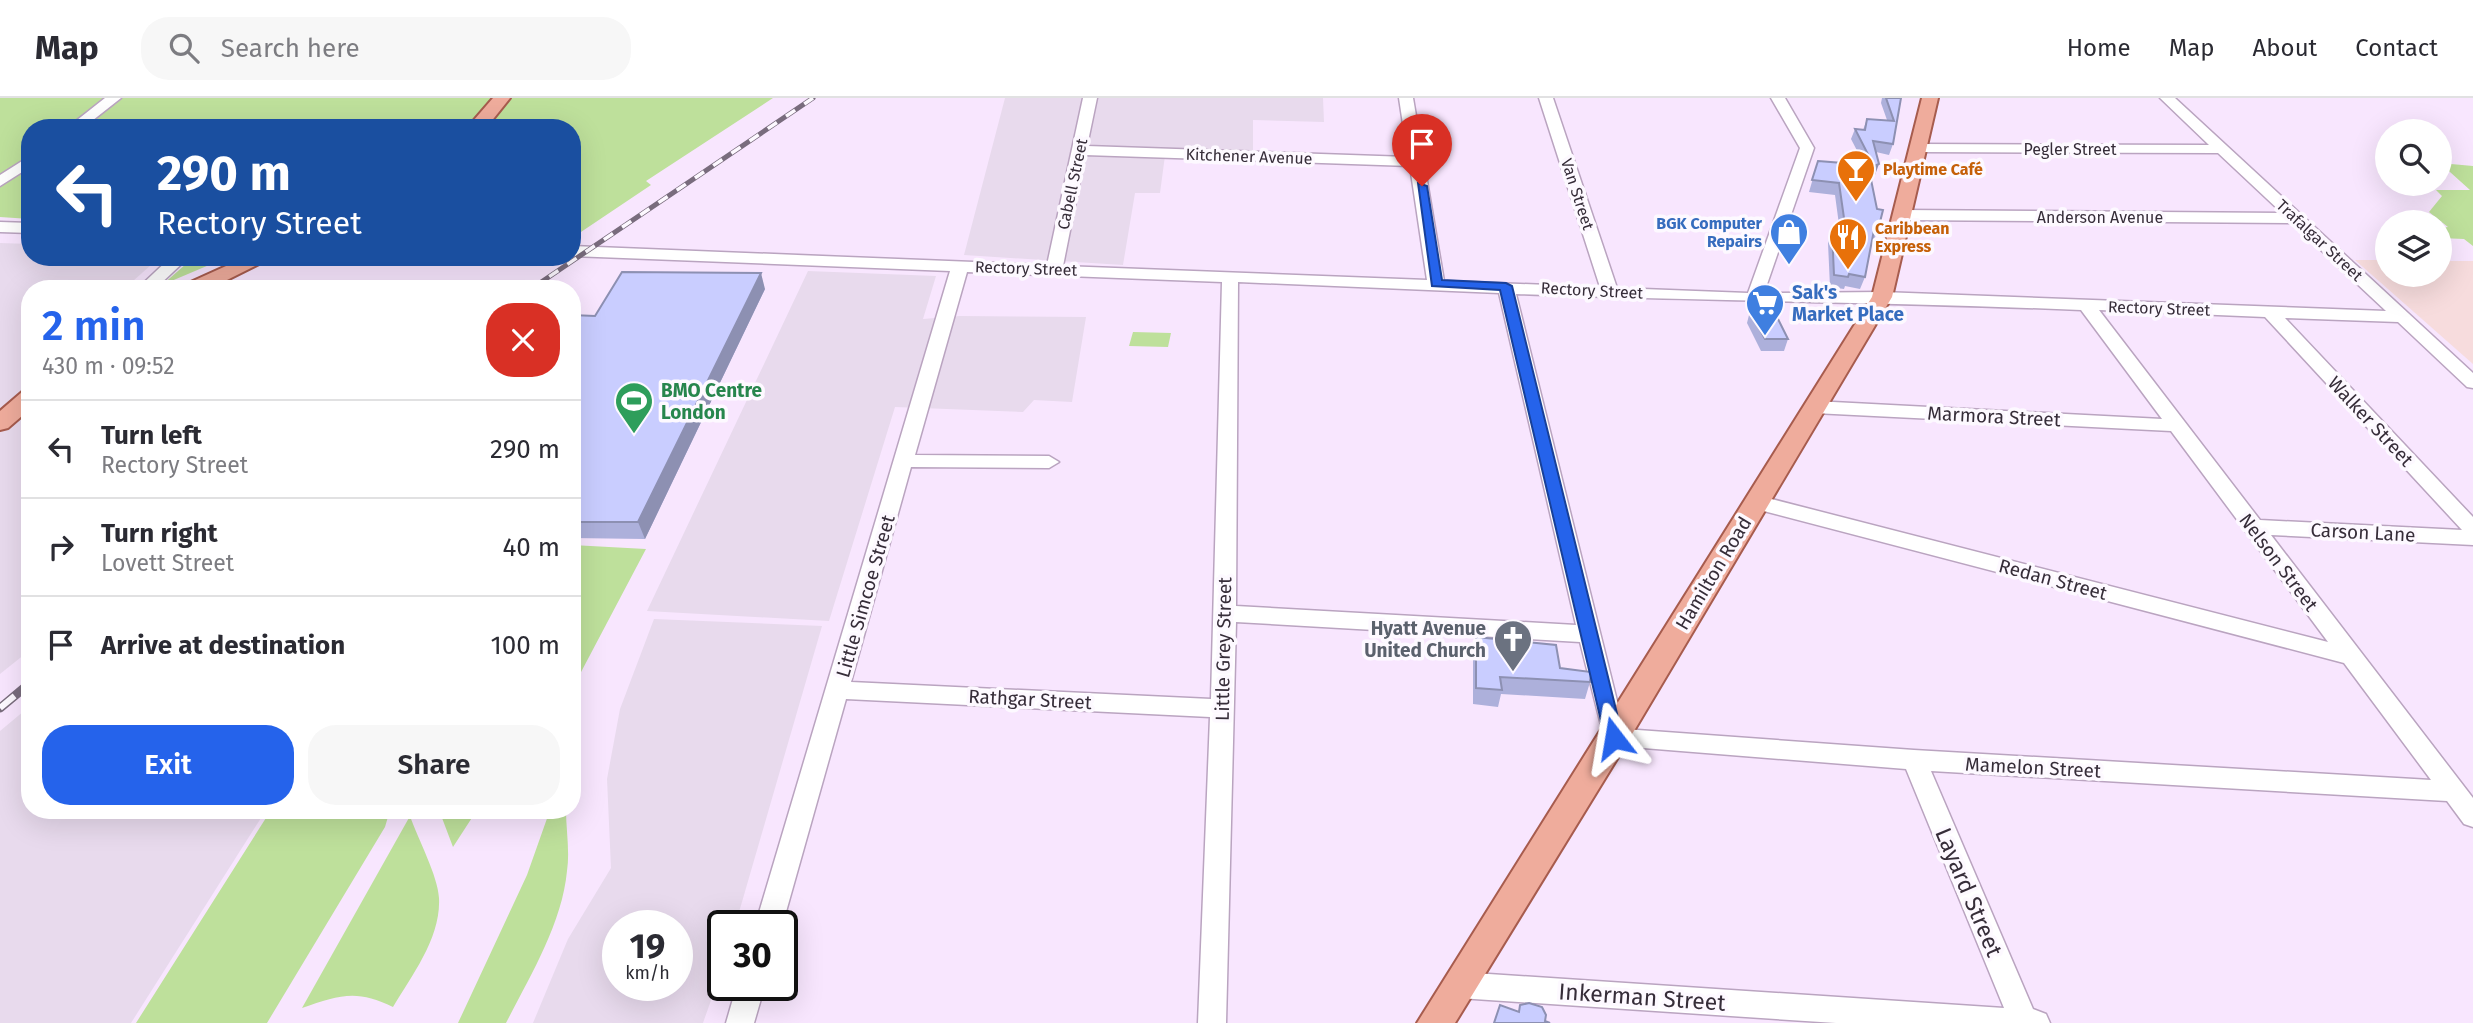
<!DOCTYPE html>
<html lang="en">
<head>
<meta charset="utf-8">
<style>
  body { margin:0; font-family:"Fira Sans",sans-serif; background:#f7f7f7; color:#2b2b33; height:100vh; display:flex; flex-direction:column; font-size:26px; white-space:nowrap }
  * { box-sizing:border-box; margin:0 }
  p { font-size:23px; color:#7c7c81 }
  .icon { flex:none; width:38px; height:38px; fill:none; stroke:currentColor; stroke-width:2; stroke-linecap:round; stroke-linejoin:round }
  .map { position:relative; flex:1; overflow:hidden }
  .sheet { position:absolute; left:21px; top:182px; width:560px; height:539px; display:flex; flex-direction:column; background:#fff; border-radius:28px; box-shadow:0 7px 28px #0002 }
  .sheet>* { flex:none }
  .guide { position:absolute; left:21px; top:21px; width:560px; height:147px; border-radius:28px; box-shadow:0 7px 28px #0002; background:#1a4fa0; color:#fff; overflow:hidden }
  .buttons { position:absolute; left:2375px; top:21px; display:grid; gap:14px }
  .buttons a { display:grid; place-items:center; width:77px; height:77px; border-radius:50%; background:#fff; box-shadow:0 7px 28px #0002; font-size:35px }
  .speed { position:absolute; left:602px; top:812px; display:flex; gap:14px; font-size:35px; font-weight:700; text-align:center }
  .speed>* { display:grid; place-content:center; width:91px; height:91px; border-radius:50%; background:#fff; box-shadow:0 7px 28px #0002; line-height:1 }
  .speed small { font-size:18px; font-weight:400 }
  .speed .limit { border:4px solid #111; border-radius:10px; background:#fff; color:#111 }
  .pin { position:absolute; display:grid; place-items:center; width:60px; height:60px; color:#fff; margin:-72px -30px; border-radius:50% 50% 50% 0; rotate:-45deg; box-shadow:0 0 7px #0007 }
  .pin .icon { rotate:45deg }
  .me { position:absolute; width:77px; margin:-38px; rotate:346deg; stroke-linejoin:round; filter:drop-shadow(0 0 5px #0008) }
  .turn { display:flex; align-items:center; gap:24px; height:147px; padding:0 21px; font-size:32px }
  .turn .icon { width:91px; height:91px; stroke-width:2.5 }
  .turn b { display:block; font-size:49px; line-height:60px }
  .round { display:grid; place-items:center; flex:none; width:74px; height:74px; border-radius:28px; background:#f7f7f7 }
  .head { display:flex; align-items:center; justify-content:space-between; height:119px; padding:0 21px }
  h1 { font-size:42px; font-weight:600; line-height:52px; color:#2563eb }
  .cta { display:flex; gap:14px; margin-top:auto; padding:14px 21px }
  .cta a { flex:1; height:80px; border-radius:28px; background:#2563eb; color:#fff; font-size:28px; font-weight:600; line-height:80px; text-align:center }
  .cta a+a { background:#f7f7f7; color:#2b2b33 }
  ul { padding:0; list-style:none }
  li { display:flex; align-items:center; gap:21px; height:98px; padding:0 21px; border-top:2px solid #e1e1e2 }
  li div { flex:1 }
  li b { display:block; font-size:26px }
  li em { font-style:normal }
  header { display:flex; align-items:center; gap:42px; box-sizing:border-box; height:98px; padding:0 35px; background:#fff; border-bottom:2px solid #e1e1e2 }
  header strong { font-size:33px }
  nav { display:flex; gap:38px; margin-inline-start:auto; font-size:24px }
  .search { width:490px; height:63px; background:#f7f7f7; display:flex; align-items:center; gap:18px; box-sizing:border-box; padding:0 24px; border-radius:28px; color:#7c7c81; font-size:26px }
  .map>svg:first-child { display:block }
  .industrial { fill:#e8daed; fill-rule:evenodd }
  .education { fill:#f7dcdd }
  .green { fill:#bee09b }
  .lines { fill:none; stroke-linecap:round; stroke-linejoin:round }
  .minor-casing { stroke:#baa4c0; stroke-width:3 }
  .major-casing { stroke:#a75c4e; stroke-width:4 }
  .minor { fill:#fff; fill-rule:evenodd }
  .major { fill:#efac9c; fill-rule:evenodd }
  .rail-far1-casing { stroke:#796c7d; stroke-width:5 }
  .rail-casing { stroke:#796c7d; stroke-width:9 }
  .rail-far1 { stroke:#fdf9ff; stroke-width:3.5; stroke-dasharray:11; stroke-linecap:butt }
  .rail { stroke:#fdf9ff; stroke-width:6; stroke-dasharray:19; stroke-linecap:butt }
  .wall { fill:#adb0db }
  .shaded-wall { fill:#8d90b2 }
  .building { fill:#c9cdff; stroke:#8d90b2; stroke-width:2 }
  .route { fill:#2563eb; stroke:#184099; stroke-width:2 }
  .labels { text-anchor:middle; stroke-width:7; stroke-linejoin:round; paint-order:stroke }
  .far-street-label { font-size:16px; fill:#362d39; stroke:#fdf9ff }
  .far-food-label { font-size:16px; font-weight:bold; fill:#c56008; stroke:#fdf9ff; text-anchor:start }
  .far-shop-label { font-size:16px; font-weight:bold; fill:#366cbe; stroke:#fdf9ff; text-anchor:end }
  .shop-label { font-size:19px; font-weight:bold; fill:#366cbe; stroke:#fdf9ff; text-anchor:start }
  .leisure-label { font-size:19px; font-weight:bold; fill:#27864d; stroke:#fdf9ff; text-anchor:start }
  .street-label { font-size:19px; fill:#362d39; stroke:#fdf9ff }
  .worship-label { font-size:19px; font-weight:bold; fill:#5b616d; stroke:#fdf9ff; text-anchor:end }
  .near-street-label { font-size:23px; fill:#362d39; stroke:#fdf9ff }
</style>
</head>
<body>
<header>
<strong>Map</strong>
<div class="search"><svg class="icon" aria-label="search" viewBox="0 0 24 24"><circle cx="10" cy="10" r="6"/><path d="M15 15l6 6"/></svg>Search here</div>
<nav><a>Home</a><a>Map</a><a>About</a><a>Contact</a></nav>
</header>
<div class="map">
<svg width="2473" height="925" viewBox="0 0 2473 925">
  <rect width="100%" height="100%" fill="#f8e6fe"/>
  <!-- industrial -->
  <path class="industrial" d="M 1005,0 L 1323,0 L 1324,24 L 1253,22 L 1253,54 L 1166,50 L 1160,95 L 1135,95 L 1123,167 L 964,157 Z
    M 0,145 L 30,146 L 30,159 L 160,159 L 124,191 L 30,191 L 30,275 L 23,281 L 30,282 L 30,552 L 0,576 Z
    M 808,173 L 936,178 L 923,221 L 960,218 L 1086,219 L 1072,304 L 1034,302 L 1023,314 L 895,309 L 829,523 L 647,513 Z
    M 654,521 L 822,528 L 735,828 L 723,828 L 723,868 L 703,925 L 533,925 L 568,841 L 611,770 L 607,681 L 620,611 ZM 618,828 L 677,828 L 677,887 L 618,887 Z
    M 30,608 L 30,712 L 266,712 L 131,925 L 0,925 L 0,633 Z"/>
  <!-- education -->
  <path class="education" d="M 2355,162 L 2387,162 L 2387,177 L 2440,177 L 2440,163 L 2473,163 L 2473,266 Z"/>
  <!-- green -->
  <path class="green" d="M 0,0 L 773,0 L 646,83 L 651,87 L 572,140 L 572,30 L 30,30 L 30,121 L 0,119 Z
    M 2440,65 L 2473,68 L 2473,148 L 2464,141 L 2440,140 L 2440,130 L 2448,129 L 2429,114 L 2442,98 L 2436,92 L 2470,92 Z
    M 194,159 L 228,159 L 162,187 Z
    M 1133,234 L 1171,235 L 1168,249 L 1129,248 Z
    M 572,447 L 646,451 L 580,576 L 572,576 Z
    M 271,712 L 390,712 L 385,729 L 267,925 L 136,925 Z
    M 439,712 L 477,712 L 453,749 Z
    M 550,712 L 566,712 C 566,732 570,753 567,773 C 562,826 530,878 506,925 L 458,925 L 527,777 Z
    M 410,718 C 418,741 438,778 439,800 C 441,840 412,877 393,909 C 357,891 339,897 302,910 Z"/>
  <g class="lines">
    <defs>
      <path id="minor" d="M 105,0 L 121,0 L 83,30 L 67,30 Z
        M 1083,0 L 1097,0 L 1087,48 L 1408,59 L 1399,0 L 1413,0 L 1444,183 L 1600,189 L 1539,0 L 1553,0 L 1617,190 L 1748,195 L 1800,50 L 1771,0 L 1785,0 L 1814,50 L 1764,195 L 1882,194 L 2386,213 L 2292,125 L 1903,122 L 1895,117 L 1903,112 L 2282,115 L 2218,55 L 1920,54 L 1913,50 L 1920,46 L 2209,47 L 2160,0 L 2175,0 L 2473,275 L 2473,290 L 2467,289 L 2398,224 L 2285,220 L 2473,419 L 2473,447 L 2271,437 L 2473,700 L 2473,729 L 2464,726 L 2447,703 L 1931,673 L 2033,911 L 2046,916 L 2050,925 L 1836,925 L 1459,900 L 1449,896 L 1445,887 L 1449,878 L 1459,874 L 2004,910 L 1906,671 L 1606,647 L 1580,544 L 1236,524 L 1226,925 L 1198,925 L 1210,619 L 846,601 L 782,828 L 755,828 L 950,173 L 572,158 L 572,148 L 1047,167 ZM 1085,57 L 1410,68 L 1427,182 L 1063,168 ZM 967,174 L 1222,184 L 1211,601 L 851,584 L 911,369 L 1049,370 L 1059,364 L 1049,358 L 915,357 ZM 1238,184 L 1499,195 L 1576,527 L 1236,508 ZM 1516,196 C 1705,203 1893,204 2081,212 L 2162,321 L 1814,303 L 1805,309 L 1814,315 L 2171,333 L 2328,544 L 1756,397 L 1746,404 L 1756,411 L 2344,565 L 2431,682 L 1914,652 L 1624,631 ZM 2099,212 L 2265,219 L 2462,432 L 2260,422 Z
        M 30,58 L 30,69 L 0,88 L 0,77 Z
        M 0,124 L 30,125 L 30,135 L 0,134 Z
        M 171,159 L 189,159 L 155,191 L 137,191 Z
        M 737,887 L 765,887 L 754,925 L 726,925 Z"/>
      <path id="major" d="M 493,0 L 510,0 L 486,30 L 467,30 Z
        M 1922,0 L 1938,0 L 1892,199 L 1625,648 L 1455,925 L 1417,925 L 1872,199 Z
        M 246,159 L 273,159 L 209,191 L 181,191 L 184,187 Z
        M 30,292 L 30,311 L 8,330 L 0,332 L 0,313 L 22,294 Z"/>
    </defs>
    <!-- minor casing -->
    <use href="#minor" class="minor-casing"/>
    <!-- major casing -->
    <use href="#major" class="major-casing"/>
    <!-- minor -->
    <use href="#minor" class="minor"/>
    <!-- major -->
    <use href="#major" class="major"/>
    <defs>
      <path id="rail-far1" d="M 531,191 L 813,0"/>
      <path id="rail" d="M 0,610 L 30,585"/>
    </defs>
    <!-- rail-far1 casing -->
    <use href="#rail-far1" class="rail-far1-casing"/>
    <!-- rail casing -->
    <use href="#rail" class="rail-casing"/>
    <!-- rail-far1 -->
    <use href="#rail-far1" class="rail-far1"/>
    <!-- rail -->
    <use href="#rail" class="rail"/>
  </g>
  <!-- wall -->
  <path class="wall" d="M 1882,0 L 1901,0 L 1893,46 L 1889,57 L 1876,54 L 1875,77 L 1871,78 L 1878,132 L 1873,144 L 1872,144 L 1865,179 L 1860,191 L 1845,188 L 1844,191 L 1830,189 L 1828,145 L 1832,133 L 1840,134 L 1835,97 L 1809,94 L 1818,63 L 1864,66 L 1851,41 L 1855,31 L 1863,32 L 1867,21 L 1887,22 L 1881,5 Z
    M 765,191 L 645,441 L 572,440 L 572,217 L 595,218 Z
    M 1750,213 L 1788,241 L 1784,253 L 1761,253 L 1747,225 Z
    M 1476,539 L 1560,570 L 1590,584 L 1585,601 L 1501,596 L 1498,609 L 1473,606 L 1473,555 Z"/>
  <!-- shaded-wall -->
  <path class="shaded-wall" d="M 1879,66 L 1875,77 L 1870,79 L 1874,68 Z
    M 761,175 L 765,191 L 645,441 L 638,424 Z"/>
  <!-- building -->
  <path class="building" d="M 1886,0 L 1901,0 L 1893,46 L 1873,43 L 1879,66 L 1874,68 L 1855,31 L 1865,32 L 1867,21 L 1894,23 Z
    M 1818,63 L 1868,67 L 1877,111 L 1883,112 L 1878,132 L 1874,132 L 1865,179 L 1849,176 L 1848,179 L 1834,177 L 1832,133 L 1846,134 L 1839,85 L 1812,82 Z
    M 622,174 L 761,175 L 638,424 L 572,424 L 572,217 L 595,218 Z
    M 1750,213 L 1774,213 L 1788,241 L 1765,241 Z
    M 1476,539 L 1556,547 L 1560,570 L 1591,574 L 1590,584 L 1500,579 L 1502,592 L 1476,590 Z
    M 1529,905 L 1542,909 L 1546,917 L 1545,923 L 1550,925 L 1494,925 L 1500,907 L 1519,914 L 1520,907 Z"/>
  <!-- route -->
  <path class="route" d="M 1418,85 L 1427,88 L 1442,182 L 1506,185 L 1512,188 L 1623,640 L 1620,645 L 1614,647 L 1605,640 L 1500,192 L 1432,188 Z"/>
  <!-- icons -->
  <defs>
    <symbol id="bar-pin" viewBox="-11 -11 22 30"><path d="M0 17L-7.5 6A9.5 9.5 0 1 1 7.5 6Z" fill="#e8710a" stroke="#fdf9ff"/><path d="M-6-5H6L.8 .8V4.5H3.5V6h-7V4.5H-.8V.8Z" fill="#fff"/></symbol>
    <symbol id="shop-pin" viewBox="-11 -11 22 30"><path d="M0 17L-7.5 6A9.5 9.5 0 1 1 7.5 6Z" fill="#3f7fe0" stroke="#fdf9ff"/><path d="M-5-2.5h2.3a2.7 3.5 0 0 1 5.4 0H5L5.5 6h-11ZM-1.5-2.5h3a1.5 2.3 0 0 0-3 0Z" fill="#fff"/></symbol>
    <symbol id="restaurant-pin" viewBox="-11 -11 22 30"><path d="M0 17L-7.5 6A9.5 9.5 0 1 1 7.5 6Z" fill="#e8710a" stroke="#fdf9ff"/><path d="M-5-6h1v4h1v-4h1v4h1v-4h1v5L-1.5 .5V6h-2V.5L-5-1ZM5-6V6H3V1.5H1.5Q1.5-4 5-6Z" fill="#fff"/></symbol>
    <symbol id="supermarket-pin" viewBox="-11 -11 22 30"><path d="M0 17L-7.5 6A9.5 9.5 0 1 1 7.5 6Z" fill="#3f7fe0" stroke="#fdf9ff"/><path d="M-6-5.5h2.5l.6 2H6L4.5 2H-2.5L-4.4-4H-6ZM-1.5 3.2a1.3 1.3 0 1 0 .1 0ZM3 3.2a1.3 1.3 0 1 0 .1 0Z" fill="#fff"/></symbol>
    <symbol id="stadium-pin" viewBox="-11 -11 22 30"><path d="M0 17L-7.5 6A9.5 9.5 0 1 1 7.5 6Z" fill="#2e9e5b" stroke="#fdf9ff"/><path d="M0-5a6.5 5 0 1 0 0 10a6.5 5 0 1 0 0-10ZM-3.5-1.8h7v3.6h-7Z" fill="#fff"/></symbol>
    <symbol id="church-pin" viewBox="-11 -11 22 30"><path d="M0 17L-7.5 6A9.5 9.5 0 1 1 7.5 6Z" fill="#6b7280" stroke="#fdf9ff"/><path d="M-1.2-6h2.4v3.5h3.3v2.4h-3.3V6h-2.4V-.1h-3.3v-2.4h3.3Z" fill="#fff"/></symbol>
  </defs>
  <g fill-rule="evenodd">
    <use href="#bar-pin" x="1834" y="49" width="44" height="60"/>
    <use href="#shop-pin" x="1767" y="112" width="44" height="60"/>
    <use href="#restaurant-pin" x="1826" y="117" width="44" height="60"/>
    <use href="#supermarket-pin" x="1743" y="183" width="44" height="60"/>
    <use href="#stadium-pin" x="612" y="281" width="44" height="60"/>
    <use href="#church-pin" x="1491" y="519" width="44" height="60"/>
  </g>
  <g class="labels">
    <!-- far-street labels -->
    <g class="far-street-label">
      <text x="2070" y="57">Pegler Street</text>
      <text transform="translate(1249 58) rotate(2)" y="6">Kitchener Avenue</text>
      <text transform="translate(1072 86) rotate(-78)" y="6">Cabell Street</text>
      <text transform="translate(1578 96) rotate(72)" y="6">Van Street</text>
      <text x="2100" y="125">Anderson Avenue</text>
      <text transform="translate(2320 142) rotate(43)" y="6">Trafalgar Street</text>
      <text transform="translate(1026 170) rotate(2)" y="6">Rectory Street</text>
      <text transform="translate(1592 192) rotate(3)" y="6">Rectory Street</text>
      <text transform="translate(2159 210) rotate(2)" y="6">Rectory Street</text>
    </g>
    <!-- far-food labels -->
    <g class="far-food-label">
      <text x="1883" y="77">Playtime Café</text>
      <text x="1875" y="136">Caribbean<tspan x="1875" dy="18">Express</tspan></text>
    </g>
    <!-- far-shop labels -->
    <g class="far-shop-label">
      <text x="1762" y="131">BGK Computer<tspan x="1762" dy="18">Repairs</tspan></text>
    </g>
    <!-- shop labels -->
    <g class="shop-label">
      <text x="1792" y="201">Sak's<tspan x="1792" dy="22">Market Place</tspan></text>
    </g>
    <!-- leisure labels -->
    <g class="leisure-label">
      <text x="661" y="299">BMO Centre<tspan x="661" dy="22">London</tspan></text>
    </g>
    <!-- street labels -->
    <g class="street-label">
      <text transform="translate(1994 318) rotate(3)" y="7">Marmora Street</text>
      <text transform="translate(2371 323) rotate(47)" y="7">Walker Street</text>
      <text transform="translate(2363 434) rotate(3)" y="7">Carson Lane</text>
      <text transform="translate(2279 464) rotate(53)" y="7">Nelson Street</text>
      <text transform="translate(1713 475) rotate(-59)" y="7">Hamilton Road</text>
      <text transform="translate(2053 481) rotate(15)" y="7">Redan Street</text>
      <text transform="translate(865 498) rotate(-74)" y="7">Little Simcoe Street</text>
      <text transform="translate(1223 551) rotate(-89)" y="7">Little Grey Street</text>
      <text transform="translate(1030 601) rotate(3)" y="7">Rathgar Street</text>
      <text transform="translate(2033 669) rotate(3)" y="7">Mamelon Street</text>
    </g>
    <!-- worship labels -->
    <g class="worship-label">
      <text x="1486" y="537">Hyatt Avenue<tspan x="1486" dy="22">United Church</tspan></text>
    </g>
    <!-- near-street labels -->
    <g class="near-street-label">
      <text transform="translate(1969 794) rotate(67)" y="8">Layard Street</text>
      <text transform="translate(1642 899) rotate(4)" y="8">Inkerman Street</text>
    </g>
  </g>
</svg>
<div class="buttons">
<a><svg class="icon" aria-label="search" viewBox="0 0 24 24"><circle cx="10" cy="10" r="6"/><path d="M15 15l6 6"/></svg></a>
<a><svg class="icon" aria-label="layers" viewBox="0 0 24 24"><path d="M12 4l9 5-9 5-9-5zM3 14l9 5 9-5"/></svg></a>
</div>
<div class="speed"><div>19<small>km/h</small></div><div class="limit">30</div></div>
<div class="pin" style="left:1422px;top:88px;background:#d93025"><svg class="icon" aria-label="arrive" viewBox="0 0 24 24"><path d="M6 21V4h12l-3 4 3 4H6"/></svg></div>
<svg class="me" style="left:1614px;top:640px" viewBox="-20 -20 40 40"><path d="M0-17L14 15 0 8-14 15z" fill="#2563eb" stroke="#fff" stroke-width="4"/></svg>
<div class="guide">
<div class="turn"><svg class="icon" aria-label="left" viewBox="0 0 24 24"><path d="M17 20v-9H6M10 6l-5 5 5 5"/></svg><div><b>290 m</b>Rectory Street</div></div>
</div>
<section class="sheet">
<div class="head"><div><h1>2 min</h1><p>430 m · 09:52</p></div><a class="round" style="background:#d93025;color:#fff"><svg class="icon" aria-label="close" viewBox="0 0 24 24"><path d="M6 6l12 12M18 6L6 18"/></svg></a></div>
<ul>
<li><svg class="icon" aria-label="left" viewBox="0 0 24 24"><path d="M17 20v-9H6M10 6l-5 5 5 5"/></svg><div><b>Turn left</b><p>Rectory Street</p></div><em>290 m</em></li>
<li><svg class="icon" aria-label="right" viewBox="0 0 24 24"><path d="M7 20v-9h11M14 6l5 5-5 5"/></svg><div><b>Turn right</b><p>Lovett Street</p></div><em>40 m</em></li>
<li><svg class="icon" aria-label="arrive" viewBox="0 0 24 24"><path d="M6 21V4h12l-3 4 3 4H6"/></svg><div><b>Arrive at destination</b></div><em>100 m</em></li>
</ul>
<div class="cta"><a>Exit</a><a>Share</a></div>
</section>
</div>
</body>
</html>
